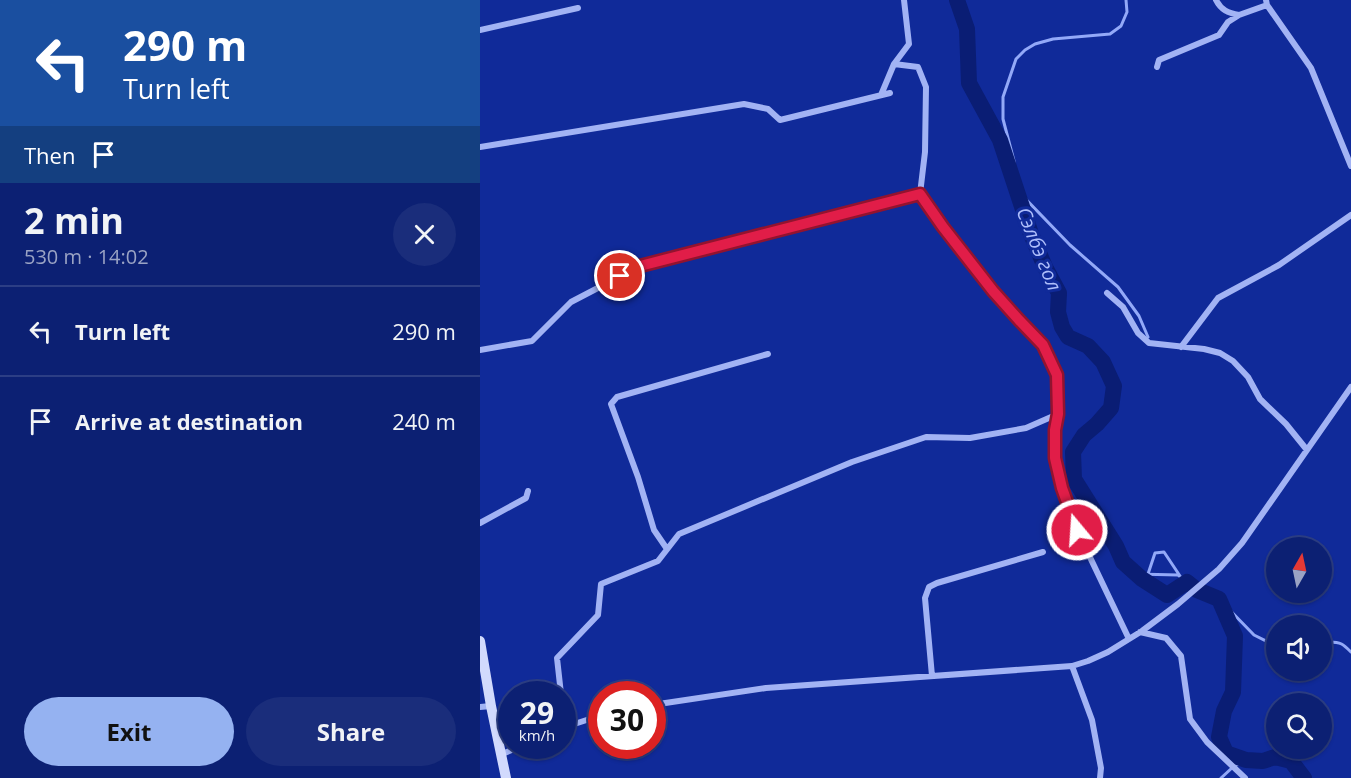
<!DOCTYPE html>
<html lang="en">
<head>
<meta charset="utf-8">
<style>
  body { margin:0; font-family:"Open Sans",sans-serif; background:#1a2d7b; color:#f1f3f6; height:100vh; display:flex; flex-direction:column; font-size:22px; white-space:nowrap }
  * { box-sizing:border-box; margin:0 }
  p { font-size:20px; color:#9aa3c4 }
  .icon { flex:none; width:33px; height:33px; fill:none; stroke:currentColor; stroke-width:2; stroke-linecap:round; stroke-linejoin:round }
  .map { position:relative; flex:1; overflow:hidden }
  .details { display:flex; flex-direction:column; background:#0c2073; width:480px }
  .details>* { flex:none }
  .top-card { background:#1a4fa0; color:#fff; overflow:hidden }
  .needle { width:39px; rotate:9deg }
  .tools { position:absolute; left:786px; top:537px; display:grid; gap:12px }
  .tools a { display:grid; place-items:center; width:66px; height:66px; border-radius:50%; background:#0c2073; box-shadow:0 2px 4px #0004,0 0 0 2px #2c3e85; font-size:30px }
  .speed { position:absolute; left:18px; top:681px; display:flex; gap:12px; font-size:30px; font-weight:700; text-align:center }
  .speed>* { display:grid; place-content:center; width:78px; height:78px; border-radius:50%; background:#0c2073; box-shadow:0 2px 4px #0004,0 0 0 2px #2c3e85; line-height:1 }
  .speed small { font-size:15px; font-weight:400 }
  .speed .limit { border:9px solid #d22; background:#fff; color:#111 }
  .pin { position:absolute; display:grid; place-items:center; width:51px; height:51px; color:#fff; margin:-26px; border:3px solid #fff; border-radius:50%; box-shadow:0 2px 6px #0007 }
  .me { position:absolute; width:66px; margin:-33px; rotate:342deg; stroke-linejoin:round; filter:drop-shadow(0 0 4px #0008) }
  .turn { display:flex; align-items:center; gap:21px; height:126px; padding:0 24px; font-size:27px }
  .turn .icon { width:78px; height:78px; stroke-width:2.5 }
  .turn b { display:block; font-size:42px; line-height:51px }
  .then { display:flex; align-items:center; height:57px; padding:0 24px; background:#0003; gap:12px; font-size:22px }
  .round { display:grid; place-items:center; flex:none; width:63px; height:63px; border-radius:32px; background:#1a2d7b }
  .overview { display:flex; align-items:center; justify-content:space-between; height:102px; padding:0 24px }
  h1 { font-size:36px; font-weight:700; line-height:45px }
  .cta { display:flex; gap:12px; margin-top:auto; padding:12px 24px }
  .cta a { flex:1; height:69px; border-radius:36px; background:#95b2f1; color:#111; font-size:24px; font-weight:700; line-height:69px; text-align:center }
  .cta a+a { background:#1a2d7b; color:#f1f3f6 }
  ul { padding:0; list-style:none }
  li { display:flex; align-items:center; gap:18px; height:90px; padding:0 24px; border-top:2px solid #2c3e85 }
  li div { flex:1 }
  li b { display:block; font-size:22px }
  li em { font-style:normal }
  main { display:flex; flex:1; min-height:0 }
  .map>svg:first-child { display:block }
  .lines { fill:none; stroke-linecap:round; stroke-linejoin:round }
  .stream { stroke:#93a9f8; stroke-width:3 }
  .river { stroke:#0a1d74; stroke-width:16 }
  .street { stroke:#a2b3f4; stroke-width:6 }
  .secondary { stroke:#d2dafd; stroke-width:10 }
  .route-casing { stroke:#92132f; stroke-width:15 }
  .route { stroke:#e11d48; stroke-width:10 }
  .labels { text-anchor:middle; stroke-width:6; stroke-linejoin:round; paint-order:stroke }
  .water-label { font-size:20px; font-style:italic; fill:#aebefb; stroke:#102a99 }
</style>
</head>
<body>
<main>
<section class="details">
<div class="top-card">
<div class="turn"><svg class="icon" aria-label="left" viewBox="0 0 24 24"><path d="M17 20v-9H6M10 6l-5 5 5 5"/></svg><div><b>290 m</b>Turn left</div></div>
<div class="then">Then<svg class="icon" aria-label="arrive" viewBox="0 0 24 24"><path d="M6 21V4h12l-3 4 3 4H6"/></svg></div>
</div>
<div class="overview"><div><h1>2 min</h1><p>530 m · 14:02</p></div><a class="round"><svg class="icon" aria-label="close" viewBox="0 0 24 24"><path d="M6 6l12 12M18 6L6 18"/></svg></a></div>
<ul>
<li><svg class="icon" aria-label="left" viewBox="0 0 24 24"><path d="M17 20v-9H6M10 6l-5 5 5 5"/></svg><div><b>Turn left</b></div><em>290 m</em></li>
<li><svg class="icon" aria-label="arrive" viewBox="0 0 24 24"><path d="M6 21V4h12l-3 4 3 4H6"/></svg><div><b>Arrive at destination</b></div><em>240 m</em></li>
</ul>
<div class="cta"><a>Exit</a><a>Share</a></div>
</section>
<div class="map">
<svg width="871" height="778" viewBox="0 0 871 778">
  <rect width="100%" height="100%" fill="#102a99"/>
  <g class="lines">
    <!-- stream -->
    <path class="stream" d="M 646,0 L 647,12 L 641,26 L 630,34 L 573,39 L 555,44 L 545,50 L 536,59 L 523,97 L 523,119 L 534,161 L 536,189 L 590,245 L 638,287 L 659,316 L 668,337
      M 656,574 L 698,575 L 707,582
      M 668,574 L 675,553 L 684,552 L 702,579
      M 739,599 L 774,635 L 796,646
      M 842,663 L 849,642 C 861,642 863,644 871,652
      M 741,778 L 753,767 L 766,760"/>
    <!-- river -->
    <path class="river" d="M 477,0 L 487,29 L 489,83 L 520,140 L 551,234 L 565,267 L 579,293 L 578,312 L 582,327 L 588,337 L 608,346 L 623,362 L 634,386 L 631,408 L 617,424 L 604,435 L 593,452 L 594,479 L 636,546 L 643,562 L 662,579 L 687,595 L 707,582 L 717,590 L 739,599 L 755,636 L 753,692 L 744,711 L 739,737 L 746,753 L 766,760 L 783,761 L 795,757 L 811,761 L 824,778"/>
    <!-- street -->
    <path class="street" d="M 736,0 C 741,10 748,13 759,15
      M 786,0 L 787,5 L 831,68 L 871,166
      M 0,30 L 98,8
      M 677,67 L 679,60 L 739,35 L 748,22 L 759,15 L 787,5
      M 401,95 L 414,64 L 429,44 L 424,0
      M 0,147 L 264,104 L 288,109 L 300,120 L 410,93
      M 627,293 L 643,307 L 658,333 L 669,343 L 724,349 L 740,353 L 753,361 L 768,377 L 780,399 L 806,424 L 827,450
      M 701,347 L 738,298 L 799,265 L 871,215
      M 0,350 L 52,341 L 91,302 L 160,266 L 440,194
      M 578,414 L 575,430 L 575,458 L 582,488 L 597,530 L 649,639
      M 0,523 L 46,498 L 48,491
      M 187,549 L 174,530 L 158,477 L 131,404 L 137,397 L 288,354
      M 660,632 L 686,638 L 701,656 L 710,719 L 727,742 L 765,778
      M 592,666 L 612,720 L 621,768 L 620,778
      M 452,676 L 445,598 L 449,587 L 457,583 L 563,552
      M 81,694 L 77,658 L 118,615 L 121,584 L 178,561 L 199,534 L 372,462 L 446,437 L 490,438 L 546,428 L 578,414 L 577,375 L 563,345 L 539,320 L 513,291 L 463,227 L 440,194 L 445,152 L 446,87 L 438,67 L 414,64
      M 172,705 L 286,688 L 592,666 L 608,661 L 628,652 L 662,631 L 698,604 L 739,569 L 762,543 L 871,387
      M 0,707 L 11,706
      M 82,707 L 85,727
      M 82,728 L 122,715
      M 22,754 L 41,746"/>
    <!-- secondary -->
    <path class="secondary" d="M 0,641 L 11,706 L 26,778"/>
  </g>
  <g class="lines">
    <defs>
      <path id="route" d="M 140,276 L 160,266 L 440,194 L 463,227 L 513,291 L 539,320 L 563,345 L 577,375 L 578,414 L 575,430 L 575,458 L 582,488 L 597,530"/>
    </defs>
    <!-- route casing -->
    <use href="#route" class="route-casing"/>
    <!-- route -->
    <use href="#route" class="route"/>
  </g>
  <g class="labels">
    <!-- water labels -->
    <g class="water-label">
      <text transform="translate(559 249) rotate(68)" y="7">Сэлбэ гол</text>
    </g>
  </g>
</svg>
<div class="tools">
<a><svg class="needle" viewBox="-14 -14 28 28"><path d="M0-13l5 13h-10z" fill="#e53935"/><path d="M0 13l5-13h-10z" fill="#9aa3c4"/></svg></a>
<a><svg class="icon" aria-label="sound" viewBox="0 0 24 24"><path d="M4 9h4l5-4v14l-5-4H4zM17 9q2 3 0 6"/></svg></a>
<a><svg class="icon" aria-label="search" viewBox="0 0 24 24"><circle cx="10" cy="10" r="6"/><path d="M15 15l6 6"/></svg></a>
</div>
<div class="speed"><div>29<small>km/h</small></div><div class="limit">30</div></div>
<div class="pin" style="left:140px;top:276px;background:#d93025"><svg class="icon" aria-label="arrive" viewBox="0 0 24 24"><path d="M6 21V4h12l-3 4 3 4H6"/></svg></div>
<svg class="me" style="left:597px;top:530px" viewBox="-20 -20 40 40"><circle r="17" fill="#e11d48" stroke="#fff" stroke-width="3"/><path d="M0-11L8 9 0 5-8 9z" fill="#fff"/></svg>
</div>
</main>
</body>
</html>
